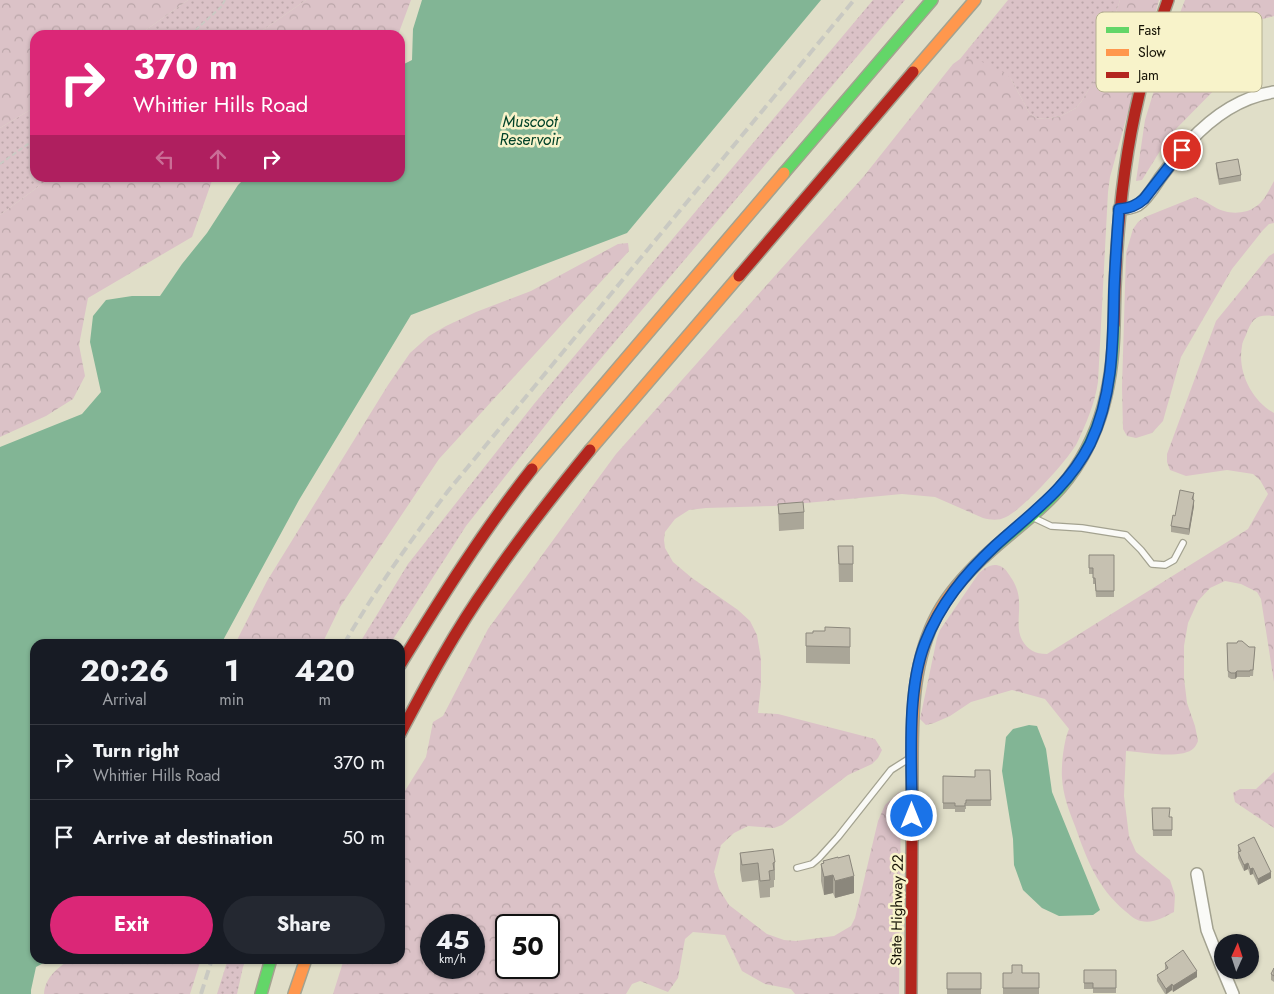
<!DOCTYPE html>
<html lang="en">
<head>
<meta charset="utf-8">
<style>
  body { margin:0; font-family:Jost,sans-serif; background:#242831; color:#f1f3f6; height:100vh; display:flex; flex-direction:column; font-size:19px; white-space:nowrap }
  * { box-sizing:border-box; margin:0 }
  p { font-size:16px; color:#9ea1a6 }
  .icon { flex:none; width:28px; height:28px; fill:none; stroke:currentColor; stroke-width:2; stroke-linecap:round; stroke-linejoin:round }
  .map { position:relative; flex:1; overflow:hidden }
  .panel { position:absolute; left:30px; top:639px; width:375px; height:325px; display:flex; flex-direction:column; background:#171b24; border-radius:15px; box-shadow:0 1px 4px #0004 }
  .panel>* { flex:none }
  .top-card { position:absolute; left:30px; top:30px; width:375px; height:152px; border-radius:15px; box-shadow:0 1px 4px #0004; background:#db2777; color:#fff; overflow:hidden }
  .needle { width:32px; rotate:3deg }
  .fabs { position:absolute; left:1214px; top:934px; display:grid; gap:10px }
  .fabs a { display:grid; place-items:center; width:45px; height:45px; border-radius:50%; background:#171b24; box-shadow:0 1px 4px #0004; font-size:25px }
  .speed { position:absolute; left:420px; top:914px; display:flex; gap:10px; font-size:25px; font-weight:700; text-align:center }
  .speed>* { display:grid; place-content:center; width:65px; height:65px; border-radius:50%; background:#171b24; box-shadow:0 1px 4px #0004; line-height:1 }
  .speed small { font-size:12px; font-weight:400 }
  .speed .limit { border:2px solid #111; border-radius:8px; background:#fff; color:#111 }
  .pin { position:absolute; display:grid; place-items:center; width:42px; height:42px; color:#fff; margin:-21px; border:2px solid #fff; border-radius:50%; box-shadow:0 1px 5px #0007 }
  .me { position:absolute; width:55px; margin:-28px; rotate:0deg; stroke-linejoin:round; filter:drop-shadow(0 0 4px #0008) }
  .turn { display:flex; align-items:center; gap:18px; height:105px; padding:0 20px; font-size:22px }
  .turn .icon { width:65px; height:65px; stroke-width:2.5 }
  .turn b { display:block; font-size:35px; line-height:42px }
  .lanes { display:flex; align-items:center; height:48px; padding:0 20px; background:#0003; justify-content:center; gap:25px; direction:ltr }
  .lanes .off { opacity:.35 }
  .eta { display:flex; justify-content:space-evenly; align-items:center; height:85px; text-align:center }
  .eta b { font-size:30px; font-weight:700; line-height:35px }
  .cta { display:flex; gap:10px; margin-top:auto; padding:10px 20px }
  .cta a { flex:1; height:58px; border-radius:30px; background:#db2777; color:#fff; font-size:20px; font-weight:700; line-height:58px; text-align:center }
  .cta a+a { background:#242831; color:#f1f3f6 }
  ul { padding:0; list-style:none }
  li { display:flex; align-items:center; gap:15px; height:75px; padding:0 20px; border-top:1px solid #363941 }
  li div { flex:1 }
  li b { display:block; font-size:19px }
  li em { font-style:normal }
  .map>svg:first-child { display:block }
  .grass { fill:url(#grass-dots) }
  .forest { fill:url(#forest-crowns); fill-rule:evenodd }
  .water { fill:#82b595 }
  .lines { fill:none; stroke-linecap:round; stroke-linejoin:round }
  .lane-casing { stroke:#a3a290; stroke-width:8 }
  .street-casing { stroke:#a3a290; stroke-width:14 }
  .fast-casing { stroke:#a3a290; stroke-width:14 }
  .slow-casing { stroke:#a3a290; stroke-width:14 }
  .jam-casing { stroke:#a3a290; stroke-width:14 }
  .path { stroke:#cbcac4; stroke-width:2; stroke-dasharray:5 2.5; stroke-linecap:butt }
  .lane { stroke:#fafaf7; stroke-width:5.5 }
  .street { stroke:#fafaf7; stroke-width:11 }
  .fast { stroke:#63d668; stroke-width:11 }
  .slow { stroke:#ff974d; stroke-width:11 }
  .jam { stroke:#b3261e; stroke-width:11 }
  .rail { stroke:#c9c9c2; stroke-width:4; stroke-dasharray:10 5; stroke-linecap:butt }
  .wall { fill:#aaa698 }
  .shaded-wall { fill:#8b877c }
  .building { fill:#c6c1b1; stroke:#8b877c }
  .route-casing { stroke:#114b97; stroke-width:12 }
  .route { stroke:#1a73e8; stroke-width:9 }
  .labels { text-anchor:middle; stroke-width:5; stroke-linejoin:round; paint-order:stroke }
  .street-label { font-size:15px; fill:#141104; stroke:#f8f3ca }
  .water-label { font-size:16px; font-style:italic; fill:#004229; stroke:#f8f3ca }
  .key { fill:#f8f3ca; stroke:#b4af8f; stroke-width:1 }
  .key-label { font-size:14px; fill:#141104 }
</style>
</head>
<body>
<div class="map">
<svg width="1274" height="994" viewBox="0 0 1274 994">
  <defs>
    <pattern id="grass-dots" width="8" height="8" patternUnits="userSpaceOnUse" patternTransform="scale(1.25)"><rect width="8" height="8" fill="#dbc2c7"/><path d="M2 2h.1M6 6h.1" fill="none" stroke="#bba6a9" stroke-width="1.8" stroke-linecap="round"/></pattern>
    <pattern id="forest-crowns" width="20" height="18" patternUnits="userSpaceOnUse" patternTransform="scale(1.25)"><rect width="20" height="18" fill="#dbc2c7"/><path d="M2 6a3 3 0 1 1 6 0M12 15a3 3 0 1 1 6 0" fill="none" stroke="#bba6a9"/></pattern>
  </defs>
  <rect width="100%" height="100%" fill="#e0dec8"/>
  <!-- grass -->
  <path class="grass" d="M 188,0 L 306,0 L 256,35 L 139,35 Z
    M 873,0 L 905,0 L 563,403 L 466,526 L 390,644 L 359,644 L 408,564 L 534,404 Z
    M 1008,0 L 1120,0 L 1094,81 L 1081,102 L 1076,108 L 1061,116 L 1045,119 L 1037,118 L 1030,114 L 1011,79 L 960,59 Z
    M 35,107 L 35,178 L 50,178 L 0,215 L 0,128 Z
    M 228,959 L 246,959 L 243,967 L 237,994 L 217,994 Z"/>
  <!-- forest -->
  <path class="forest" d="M 0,0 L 188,0 L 139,35 L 35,35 L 35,107 L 0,128 Z
    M 306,0 L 411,0 L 398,35 L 256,35 Z
    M 1120,0 L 1159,0 L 1110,177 L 1108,192 L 1098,382 C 1095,403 1086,424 1077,443 C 1068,460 1022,510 1006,517 C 998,521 991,520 983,518 L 935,497 L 902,494 L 774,506 L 706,508 L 689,510 L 675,519 L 665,532 L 664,540 L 665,548 L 673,562 L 692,578 L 738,610 L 750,621 L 757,635 L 761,659 L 761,684 L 758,713 L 778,714 L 875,739 L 882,750 L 878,758 L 872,764 L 848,775 L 782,825 L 774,828 L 748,826 L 734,833 L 721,845 L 714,872 L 719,889 L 729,905 L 767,934 L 784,940 L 796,941 L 834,936 L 851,926 L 855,918 L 878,821 L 885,805 L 899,792 L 901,800 L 899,994 L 795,994 L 791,989 L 765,984 L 742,971 L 725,935 L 693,932 L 685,939 L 678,978 L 668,992 L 640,981 L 632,984 L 626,994 L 333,994 L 344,959 L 400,959 L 400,801 L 403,794 L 426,757 L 433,722 L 443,716 L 488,629 L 616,454 L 864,176 L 953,64 L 960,59 L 976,59 L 1005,73 L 1011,79 L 1030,114 L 1037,118 L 1045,119 L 1061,116 L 1076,108 L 1081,102 L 1094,81 ZM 431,925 L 474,925 L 474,968 L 431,968 ZM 506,925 L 549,925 L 549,968 L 506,968 Z
    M 1185,0 L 1274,0 L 1274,16 L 1245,24 L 1238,29 L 1235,37 L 1233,45 L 1235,60 L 1228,76 L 1170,135 L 1142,180 L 1136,181 L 1145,120 L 1169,41 Z
    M 50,178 L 213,178 L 192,237 L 88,298 L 79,345 L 85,376 L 73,399 L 46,416 L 0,437 L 0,215 Z
    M 1274,181 L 1274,223 L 1269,224 L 1263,230 L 1232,269 L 1181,357 L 1163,421 L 1152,433 L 1136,438 L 1127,436 L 1123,429 L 1122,387 L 1126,253 L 1133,229 L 1138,222 L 1145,217 L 1195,197 C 1206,200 1215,209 1224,211 C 1233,214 1248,213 1255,207 C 1264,202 1269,190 1274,181 Z
    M 628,243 L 629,251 L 439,459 L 340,607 L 322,644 L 235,644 L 267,581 L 388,385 L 410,353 L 429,336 L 446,326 L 476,312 L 531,291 L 618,244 Z
    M 1274,253 L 1274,316 C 1256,314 1252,319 1246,335 C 1244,339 1242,343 1242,346 C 1237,372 1252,401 1274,413 L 1274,682 L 1261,599 L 1257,592 L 1241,584 L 1225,581 L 1210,588 L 1198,601 L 1188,623 L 1184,646 L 1184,678 L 1187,703 L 1195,726 L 1198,741 C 1197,743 1196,746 1194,748 C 1182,760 1142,752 1126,751 L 1124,796 L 1129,836 L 1136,852 L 1170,880 L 1175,895 L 1174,912 C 1164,917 1153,924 1141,921 C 1135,920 1130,915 1125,911 C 1097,887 1087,860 1075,826 C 1069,811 1063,795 1062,778 C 1061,765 1064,740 1069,729 L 1045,699 L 1012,690 L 971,702 L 950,716 L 934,723 L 926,725 L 920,719 L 937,638 L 940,630 L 979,573 C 986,567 993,562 1002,567 C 1007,570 1009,575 1012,579 C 1016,585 1019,594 1019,601 C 1020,613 1016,629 1022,640 C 1028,650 1035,654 1047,654 L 1248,529 L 1268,494 L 1260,480 L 1253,474 L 1227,470 L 1186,476 L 1170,470 L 1167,462 L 1167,454 L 1216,321 L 1269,256 Z
    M 1274,772 L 1274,828 L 1235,802 L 1233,793 L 1240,789 L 1256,789 Z
    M 70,959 L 201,959 L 190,994 L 44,994 C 45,977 58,968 70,959 Z"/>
  <!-- water -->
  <path class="water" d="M 422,0 L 821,0 L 627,233 L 411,315 L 299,500 L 221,644 L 35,644 L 35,959 L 51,959 L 36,967 L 31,990 L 31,994 L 0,994 L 0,447 L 82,414 L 101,392 L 90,342 L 93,316 L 106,300 L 132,296 L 160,296 L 182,264 L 207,233 L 238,185 L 245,178 L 400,178 L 400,66 L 412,60 L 413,29 Z
    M 1029,725 L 1037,726 L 1046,749 L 1052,792 L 1100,910 L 1093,915 L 1059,916 L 1042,908 L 1023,890 L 1014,865 L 1013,839 L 1002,771 L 1006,737 L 1013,729 Z"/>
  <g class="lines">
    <defs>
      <path id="lane" d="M 1032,517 L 1051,526 L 1082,528 L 1126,535 L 1141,550 L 1152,564 L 1165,565 L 1174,560 L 1183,543
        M 797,868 L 812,864 L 819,858 L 838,837 L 891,770 L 910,758"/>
      <path id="street" d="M 1119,209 C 1126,209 1132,208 1138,205 C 1147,199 1154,187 1160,178 C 1169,166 1179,153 1189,142 C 1212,117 1240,97 1274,92
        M 1197,874 L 1207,930 L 1222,968
        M 1223,970 L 1233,994"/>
      <path id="fast" d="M 784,173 L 932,0
        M 984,557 C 1006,536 1032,518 1053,496 C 1098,449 1113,390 1114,325
        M 261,994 L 271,959"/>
      <path id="slow" d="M 913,72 L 975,0
        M 590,450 L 739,276
        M 532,469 L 784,173
        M 912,842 C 912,816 912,789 912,762 C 912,711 913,659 938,613 C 950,591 966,574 984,557
        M 294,994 L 306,959"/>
      <path id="jam" d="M 739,276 L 913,72
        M 1114,325 C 1115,248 1121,170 1139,95 C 1146,62 1157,31 1168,0
        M 400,665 C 441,598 483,531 532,469
        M 400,734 C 427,683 455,631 489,583 C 520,537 555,493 590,450
        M 911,994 L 912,842"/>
    </defs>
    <!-- lane casing -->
    <use href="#lane" class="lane-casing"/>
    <!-- street casing -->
    <use href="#street" class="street-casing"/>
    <!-- fast casing -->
    <use href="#fast" class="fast-casing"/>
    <!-- slow casing -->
    <use href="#slow" class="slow-casing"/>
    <!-- jam casing -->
    <use href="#jam" class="jam-casing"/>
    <!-- path -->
    <path class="path" d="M 190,35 L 221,7 L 225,0
      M 0,164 L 35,139"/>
    <!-- lane -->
    <use href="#lane" class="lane"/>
    <!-- street -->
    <use href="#street" class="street"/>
    <!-- fast -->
    <use href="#fast" class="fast"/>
    <!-- slow -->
    <use href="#slow" class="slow"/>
    <!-- jam -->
    <use href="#jam" class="jam"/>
    <!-- rail -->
    <path class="rail" d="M 344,644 C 375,590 411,540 448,491 L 854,0
      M 201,994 L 212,959"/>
  </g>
  <!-- wall -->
  <path class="wall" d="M 1216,163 L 1241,175 L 1241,181 L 1219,185 L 1216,169 Z
    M 1194,493 L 1194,506 L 1189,535 L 1171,532 L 1171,526 L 1175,516 Z
    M 778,504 L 804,512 L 804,529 L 779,531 Z
    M 838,546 L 853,546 L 853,582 L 839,582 Z
    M 1089,555 L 1114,555 L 1114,597 L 1096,597 L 1095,584 L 1093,584 L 1093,574 L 1089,574 Z
    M 850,628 L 850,664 L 806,663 L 806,633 L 813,633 Z
    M 1227,643 L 1249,647 L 1255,647 L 1253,676 L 1250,676 L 1250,677 L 1237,677 L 1235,679 L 1231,679 L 1228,677 Z
    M 990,770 L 991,806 L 966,806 L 966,809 L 965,809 L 965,812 L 955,812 L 955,809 L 943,809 L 943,776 L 975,777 Z
    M 1152,808 L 1170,817 L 1172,817 L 1172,836 L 1153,836 Z
    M 1238,845 L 1271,878 L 1258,885 L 1253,874 L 1250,875 L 1248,869 L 1244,871 L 1238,858 Z
    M 740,853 L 775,862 L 775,880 L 774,880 L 774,887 L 770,888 L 770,897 L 760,898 L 758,880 L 742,882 L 740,870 Z
    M 823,861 L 854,893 L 835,898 L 833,893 L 824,895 L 821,881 L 821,864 L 823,863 Z
    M 1165,963 L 1197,977 L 1173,992 L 1172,990 L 1167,994 L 1165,994 L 1157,981 L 1157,975 L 1166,970 L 1165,969 Z
    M 1274,968 L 1274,982 L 1271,980 L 1271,974 Z
    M 1084,970 L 1116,970 L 1116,993 L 1093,993 L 1093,989 L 1084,989 Z
    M 947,973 L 981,973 L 981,994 L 947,994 Z
    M 1003,973 L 1039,973 L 1039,994 L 1003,994 Z"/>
  <!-- shaded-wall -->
  <path class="shaded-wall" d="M 1194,500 L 1194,506 L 1189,535 L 1189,529 Z
    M 1237,671 L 1237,677 L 1235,679 L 1235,673 Z
    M 1248,863 L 1248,869 L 1244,871 L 1244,865 Z
    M 1253,868 L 1253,874 L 1250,875 L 1250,869 Z
    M 1271,872 L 1271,878 L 1258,885 L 1258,879 Z
    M 833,875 L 833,893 L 824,895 L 824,877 Z
    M 854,876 L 854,893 L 835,898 L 835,881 Z
    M 1197,971 L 1197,977 L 1173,992 L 1173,986 Z
    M 1172,984 L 1172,990 L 1166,994 L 1166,989 Z"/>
  <!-- building -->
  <path class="building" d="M 1238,159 L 1241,175 L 1219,179 L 1216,163 Z
    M 1180,490 L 1194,493 L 1192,499 L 1194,500 L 1189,529 L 1171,526 L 1173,515 L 1175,516 Z
    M 803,502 L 804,512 L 779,514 L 778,504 Z
    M 838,546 L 853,546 L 853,564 L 839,564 Z
    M 1089,555 L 1114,555 L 1114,591 L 1096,591 L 1095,578 L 1093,578 L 1093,568 L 1089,568 Z
    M 825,627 L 850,628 L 850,647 L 806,646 L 806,633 L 813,633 L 813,631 L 825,631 Z
    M 1238,641 L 1242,641 L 1249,647 L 1255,647 L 1253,670 L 1250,670 L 1250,671 L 1237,671 L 1235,673 L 1231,673 L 1228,671 L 1227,643 L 1237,643 Z
    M 975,770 L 990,770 L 991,800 L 966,800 L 966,803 L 965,803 L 965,806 L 955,806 L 955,803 L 943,803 L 943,776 L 975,777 Z
    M 1152,808 L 1170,808 L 1169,817 L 1172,817 L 1172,830 L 1153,830 Z
    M 1254,837 L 1271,872 L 1258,879 L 1253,868 L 1250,869 L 1248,863 L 1244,865 L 1238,852 L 1241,851 L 1238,845 Z
    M 773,849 L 775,862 L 773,863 L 774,870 L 769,871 L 770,880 L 760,881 L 758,863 L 742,865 L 740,853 Z
    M 849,855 L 854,876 L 835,881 L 833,875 L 824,877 L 821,864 L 824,863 L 823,861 L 838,857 L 838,858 Z
    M 1183,950 L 1197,971 L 1173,986 L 1172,984 L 1166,989 L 1157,975 L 1168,968 L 1165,963 Z
    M 1012,965 L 1022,965 L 1022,973 L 1039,973 L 1039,988 L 1003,988 L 1003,973 L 1012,973 Z
    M 1274,968 L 1274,976 L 1271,974 Z
    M 1084,970 L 1116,970 L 1116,988 L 1093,988 L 1093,983 L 1084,983 Z
    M 947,973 L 981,973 L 981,989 L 947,989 Z"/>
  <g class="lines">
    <defs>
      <path id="route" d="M 912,816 C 912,763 906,692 925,643 C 940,604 965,574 995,546 C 1031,513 1067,489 1090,444 C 1113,396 1113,344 1114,292 C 1115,264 1117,237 1119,209 C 1130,208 1136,206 1144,199 L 1182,150"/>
    </defs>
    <!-- route casing -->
    <use href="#route" class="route-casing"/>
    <!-- route -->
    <use href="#route" class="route"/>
  </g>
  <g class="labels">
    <!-- street labels -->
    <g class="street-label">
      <text transform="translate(897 910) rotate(-89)" y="5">State Highway 22</text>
    </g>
    <!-- water labels -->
    <g class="water-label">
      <text x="530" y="127">Muscoot<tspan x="530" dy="18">Reservoir</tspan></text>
    </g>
  </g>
  <!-- legend -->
  <rect x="1096" y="12" width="166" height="80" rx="8" class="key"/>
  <rect x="1106" y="27" width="23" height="6" fill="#63d668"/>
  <rect x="1106" y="49" width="23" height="7" fill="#ff974d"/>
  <rect x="1106" y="72" width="23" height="6" fill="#b3261e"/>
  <g class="key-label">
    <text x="1138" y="35">Fast</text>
    <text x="1138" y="57">Slow</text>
    <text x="1138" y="80">Jam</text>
  </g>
</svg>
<div class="fabs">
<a><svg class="needle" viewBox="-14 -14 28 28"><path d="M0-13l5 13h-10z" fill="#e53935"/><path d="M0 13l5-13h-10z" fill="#9ea1a6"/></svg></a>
</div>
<div class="speed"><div>45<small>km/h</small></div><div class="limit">50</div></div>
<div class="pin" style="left:1182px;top:150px;background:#d93025"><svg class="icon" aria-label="arrive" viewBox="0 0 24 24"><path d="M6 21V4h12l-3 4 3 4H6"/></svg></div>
<svg class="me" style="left:912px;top:816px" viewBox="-20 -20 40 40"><circle r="17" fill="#1a73e8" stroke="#fff" stroke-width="3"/><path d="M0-11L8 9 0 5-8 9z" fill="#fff"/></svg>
<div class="top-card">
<div class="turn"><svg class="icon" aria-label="right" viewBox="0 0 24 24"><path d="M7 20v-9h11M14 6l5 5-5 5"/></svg><div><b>370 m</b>Whittier Hills Road</div></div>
<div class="lanes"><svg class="icon off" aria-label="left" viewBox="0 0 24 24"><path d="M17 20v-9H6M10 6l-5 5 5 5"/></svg><svg class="icon off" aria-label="ahead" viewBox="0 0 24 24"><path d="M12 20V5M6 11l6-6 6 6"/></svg><svg class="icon" aria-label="right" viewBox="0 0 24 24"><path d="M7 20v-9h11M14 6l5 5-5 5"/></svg></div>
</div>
<section class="panel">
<div class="eta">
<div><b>20:26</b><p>Arrival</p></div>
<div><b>1</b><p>min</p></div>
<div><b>420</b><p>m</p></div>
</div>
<ul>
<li><svg class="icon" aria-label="right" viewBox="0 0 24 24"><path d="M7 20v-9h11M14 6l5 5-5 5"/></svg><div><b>Turn right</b><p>Whittier Hills Road</p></div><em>370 m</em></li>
<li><svg class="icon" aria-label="arrive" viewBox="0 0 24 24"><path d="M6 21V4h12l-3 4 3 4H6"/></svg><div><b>Arrive at destination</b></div><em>50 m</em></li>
</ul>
<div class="cta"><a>Exit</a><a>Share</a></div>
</section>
</div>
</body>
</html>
